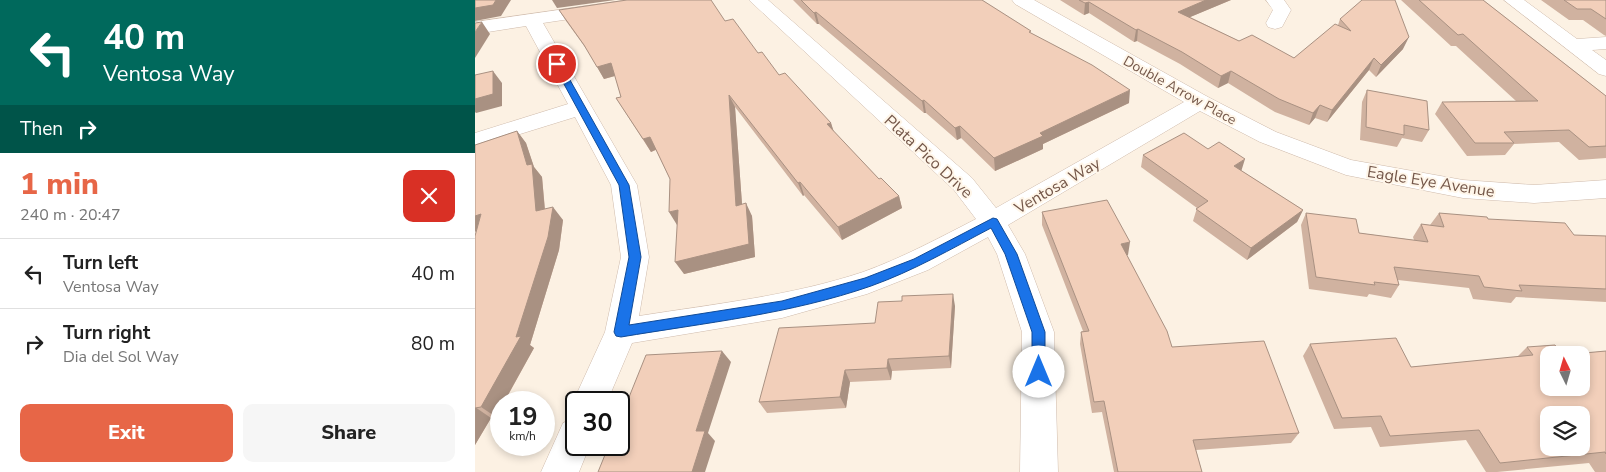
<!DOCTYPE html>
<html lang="en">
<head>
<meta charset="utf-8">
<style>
  body { margin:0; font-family:"Nunito Sans",sans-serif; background:#f6f6f6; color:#222; height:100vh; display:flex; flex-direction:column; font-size:19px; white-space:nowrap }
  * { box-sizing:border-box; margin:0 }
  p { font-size:16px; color:#767676 }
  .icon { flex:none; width:28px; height:28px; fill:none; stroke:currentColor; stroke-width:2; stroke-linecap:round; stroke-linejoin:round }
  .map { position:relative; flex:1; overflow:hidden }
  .sheet { display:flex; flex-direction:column; background:#fff; width:475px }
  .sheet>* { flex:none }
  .top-card { background:#00695c; color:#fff; overflow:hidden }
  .needle { width:32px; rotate:355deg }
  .buttons { position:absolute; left:1065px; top:346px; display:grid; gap:10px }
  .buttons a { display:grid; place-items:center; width:50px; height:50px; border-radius:10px; background:#fff; box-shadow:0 2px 8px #0003; font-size:25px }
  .speed { position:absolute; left:15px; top:391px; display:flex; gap:10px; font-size:25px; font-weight:700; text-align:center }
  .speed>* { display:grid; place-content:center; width:65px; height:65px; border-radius:50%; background:#fff; box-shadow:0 2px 8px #0003; line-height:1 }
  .speed small { font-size:12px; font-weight:400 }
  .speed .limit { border:2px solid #111; border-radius:8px; background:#fff; color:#111 }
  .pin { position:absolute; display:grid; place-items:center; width:42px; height:42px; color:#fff; margin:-21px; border:2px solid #fff; border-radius:50%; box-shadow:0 1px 5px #0007 }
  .me { position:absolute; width:55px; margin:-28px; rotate:0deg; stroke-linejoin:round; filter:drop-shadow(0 0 4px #0008) }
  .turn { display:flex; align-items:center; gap:18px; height:105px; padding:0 20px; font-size:22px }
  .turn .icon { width:65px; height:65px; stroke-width:2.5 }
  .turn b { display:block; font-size:35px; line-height:42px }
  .then { display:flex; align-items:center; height:48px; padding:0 20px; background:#0003; gap:10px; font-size:19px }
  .round { display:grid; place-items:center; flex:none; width:52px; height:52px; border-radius:10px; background:#f6f6f6 }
  .summary { display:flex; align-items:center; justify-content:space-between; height:85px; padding:0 20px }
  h1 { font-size:30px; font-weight:800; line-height:38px; color:#e76647 }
  .primary-button { display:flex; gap:10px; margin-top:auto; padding:10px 20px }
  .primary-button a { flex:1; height:58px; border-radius:10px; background:#e76647; color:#fff; font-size:20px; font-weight:800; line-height:58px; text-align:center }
  .primary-button a+a { background:#f6f6f6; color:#222 }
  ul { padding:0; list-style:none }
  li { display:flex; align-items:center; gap:15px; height:70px; padding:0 20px; border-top:1px solid #e0e0e0 }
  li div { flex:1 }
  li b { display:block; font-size:19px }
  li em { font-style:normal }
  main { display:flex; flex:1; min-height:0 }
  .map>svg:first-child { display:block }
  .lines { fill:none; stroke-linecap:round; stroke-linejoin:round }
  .minor-casing { stroke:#cfbbac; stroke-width:1 }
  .minor { fill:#fff; fill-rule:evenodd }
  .wall { fill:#d0b2a0 }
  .shaded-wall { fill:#a99182 }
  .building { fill:#f2cfba; stroke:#a99182; fill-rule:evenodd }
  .route { fill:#1a73e8; stroke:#114b97 }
  .labels { text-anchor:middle; stroke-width:4; stroke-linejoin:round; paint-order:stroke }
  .far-street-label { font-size:14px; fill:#745749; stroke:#fff6e9 }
  .street-label { font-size:16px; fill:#745749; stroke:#fff6e9 }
</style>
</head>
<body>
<main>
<section class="sheet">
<div class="top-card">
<div class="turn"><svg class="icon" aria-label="left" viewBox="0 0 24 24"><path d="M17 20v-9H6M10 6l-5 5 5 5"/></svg><div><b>40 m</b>Ventosa Way</div></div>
<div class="then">Then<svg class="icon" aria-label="right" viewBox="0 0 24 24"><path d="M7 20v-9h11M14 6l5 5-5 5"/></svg></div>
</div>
<div class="summary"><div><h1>1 min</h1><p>240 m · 20:47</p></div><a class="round" style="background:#d93025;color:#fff"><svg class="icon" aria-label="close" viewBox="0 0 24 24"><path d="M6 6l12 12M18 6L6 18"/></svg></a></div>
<ul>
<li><svg class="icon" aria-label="left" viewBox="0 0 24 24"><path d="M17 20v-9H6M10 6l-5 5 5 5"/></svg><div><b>Turn left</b><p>Ventosa Way</p></div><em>40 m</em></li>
<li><svg class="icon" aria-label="right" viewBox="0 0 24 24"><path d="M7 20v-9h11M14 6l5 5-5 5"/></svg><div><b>Turn right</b><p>Dia del Sol Way</p></div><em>80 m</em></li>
</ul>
<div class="primary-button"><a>Exit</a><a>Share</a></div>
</section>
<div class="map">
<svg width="1131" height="472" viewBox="0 0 1131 472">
  <rect width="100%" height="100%" fill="#fcf1e3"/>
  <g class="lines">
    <defs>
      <path id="minor" d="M 153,0 L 198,0 L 195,4 L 189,5 L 68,23 L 162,185 L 174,257 L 164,316 C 239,304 316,296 388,272 C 427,258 464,238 501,219 L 479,190 L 274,0 L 293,0 L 497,178 L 521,208 L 709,102 L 540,4 L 537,0 L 559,0 L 733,97 L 801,132 L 876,160 L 988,180 L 1059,185 L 1131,180 L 1131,198 L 1059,203 L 988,198 L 871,175 L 785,142 L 725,111 L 533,225 L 550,254 L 579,332 L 583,472 L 545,472 L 547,332 L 522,254 L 513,237 L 453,270 L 392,294 L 307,318 L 157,343 L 132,402 L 101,402 L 101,410 L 98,402 L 130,332 L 146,257 L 136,185 L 100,117 L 0,148 L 0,133 L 93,104 L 51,26 L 0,34 L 0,22 Z
        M 791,0 L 809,0 L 816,10 L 807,27 L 800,29 L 793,27 L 791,23 L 798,10 Z
        M 1029,0 L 1049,0 L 1102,39 L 1131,37 L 1131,49 L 1117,50 L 1131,60 L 1131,76 L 1124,74 Z
        M 101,418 L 101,445 L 115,445 L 104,472 L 66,472 L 88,423 Z"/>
    </defs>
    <!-- minor casing -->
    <use href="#minor" class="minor-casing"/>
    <!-- minor -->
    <use href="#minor" class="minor"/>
  </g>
  <!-- wall -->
  <path class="wall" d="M 318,0 L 507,0 L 556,33 L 654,103 L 568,144 L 568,149 L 520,171 L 486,138 L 482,140 L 451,113 L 449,113 L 344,24 L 342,24 Z
    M 585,0 L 756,0 L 715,17 L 764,41 L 819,58 L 863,25 L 865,19 L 928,49 L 901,77 L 894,70 L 852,122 L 840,118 L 834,125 L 800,112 L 753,83 L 743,88 L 705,64 L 662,41 L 659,42 L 614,13 L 609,15 Z
    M 926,0 L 1008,0 L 1131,96 L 1131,158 L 1104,160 L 1084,142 L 1039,144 L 1030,155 L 992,156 L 960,114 L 967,102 L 1041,101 L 981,46 L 976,46 Z
    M 1066,0 L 1131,0 L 1131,36 L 1129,35 L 1108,20 L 1094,20 Z
    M 84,10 L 250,21 L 304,75 L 356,123 L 358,131 L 404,179 L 424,196 L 427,208 L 367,240 L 329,195 L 328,196 L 260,107 L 267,204 L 277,216 L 280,257 L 209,274 L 202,225 L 195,179 L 181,150 L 176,152 L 141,98 L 146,97 L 140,76 L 129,79 L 115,54 L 91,21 Z
    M 892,90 L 954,130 L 947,142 L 927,138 L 922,147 L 885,140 L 887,102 Z
    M 42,131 L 51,143 L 59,167 L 67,177 L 70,209 L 88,220 L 84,250 L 55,345 L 59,348 L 21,417 L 16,418 L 0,445 L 0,236 L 1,232 L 0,231 L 0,145 Z
    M 668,155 L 767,171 L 828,210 L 822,222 L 772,260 L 718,221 L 722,208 L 666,167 Z
    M 567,212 L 653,255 L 652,255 L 697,347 L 824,433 L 816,443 L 721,450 L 727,472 L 639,472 L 627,412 L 617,413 L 605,344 L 606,332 L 608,331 L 567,225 Z
    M 831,213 L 884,233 L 939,240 L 938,237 L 946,224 L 955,225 L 964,213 L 1013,219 L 1099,235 L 1131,236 L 1131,302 L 1041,297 L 1036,303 L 998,299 L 994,288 L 923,280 L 924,285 L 916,298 L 894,294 L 892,297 L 834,289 L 826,225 Z
    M 480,306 L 476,368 L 417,371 L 416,380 L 375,382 L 371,408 L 292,413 L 284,402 L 400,323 Z
    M 835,344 L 936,367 L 1042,357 L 1052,347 L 1087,355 L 1131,351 L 1131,472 L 1120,472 L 1114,463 L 1022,472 L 1011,472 L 991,440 L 905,447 L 896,427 L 859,429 L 828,356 Z"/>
  <!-- shaded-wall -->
  <path class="shaded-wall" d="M 21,0 L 36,0 L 26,16 L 0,21 L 0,8 Z
    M 77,0 L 140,0 L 82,8 Z
    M 731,0 L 756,0 L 701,23 L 703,12 Z
    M 614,2 L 614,13 L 609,15 L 610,3 Z
    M 341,12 L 344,24 L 342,24 L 339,13 Z
    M 7,22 L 15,34 L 0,58 L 0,32 Z
    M 663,29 L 662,41 L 659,42 L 661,30 Z
    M 934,37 L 928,49 L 901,77 L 906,65 Z
    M 899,58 L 894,70 L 852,122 L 857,110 Z
    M 136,63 L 143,75 L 129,79 L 122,67 Z
    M 18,71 L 27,83 L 27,106 L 1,113 L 0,112 L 0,99 Z
    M 756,71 L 753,83 L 743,88 L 746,76 Z
    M 655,90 L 654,103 L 568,144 L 568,149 L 520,171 L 519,158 L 565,133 Z
    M 254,95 L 260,107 L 268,218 L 261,206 Z
    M 449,100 L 451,113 L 449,113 L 447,101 Z
    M 845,105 L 840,118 L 834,125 L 838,113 Z
    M 356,123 L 360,135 L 352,124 Z
    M 485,126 L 486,138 L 482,140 L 480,128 Z
    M 42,131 L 51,143 L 59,167 L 67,177 L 71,224 L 61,211 L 52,165 Z
    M 175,137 L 182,149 L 176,152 L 168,139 Z
    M 770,159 L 766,172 L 759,166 Z
    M 325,182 L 329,195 L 328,196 L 323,183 Z
    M 424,196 L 427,208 L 367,240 L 363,227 Z
    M 271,203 L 277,216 L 280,257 L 209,274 L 200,262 Z
    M 78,207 L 88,220 L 84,250 L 55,345 L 59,348 L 29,402 L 26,402 L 26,408 L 21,417 L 6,407 L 41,337 Z
    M 203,210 L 211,223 L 202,225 L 194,212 Z
    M 828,210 L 822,222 L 772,260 L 776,248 Z
    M 6,214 L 1,232 L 0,231 L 0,216 Z
    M 655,242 L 653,255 L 644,256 L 646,244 Z
    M 478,294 L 480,306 L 476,368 L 474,356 Z
    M 247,351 L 256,362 L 233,433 L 240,441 L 230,472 L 217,472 L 221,431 Z
    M 413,359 L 417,371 L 416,380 L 412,368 Z
    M 370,370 L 375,382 L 371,408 L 365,397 Z
    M 0,407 L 16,418 L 0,445 Z"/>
  <!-- building -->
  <path class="building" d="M 0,0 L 21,0 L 18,5 L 0,8 Z
    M 152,0 L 236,0 L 250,21 L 258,19 L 283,53 L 287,52 L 304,75 L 310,73 L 356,123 L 352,124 L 404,179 L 406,178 L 424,196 L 363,227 L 325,182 L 323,183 L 254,95 L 261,206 L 271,203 L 274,244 L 200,262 L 203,210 L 194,212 L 195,179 L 175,137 L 168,139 L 141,98 L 146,97 L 136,63 L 122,67 L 109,45 L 84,10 Z
    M 326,0 L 507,0 L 556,31 L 554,32 L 617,65 L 655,90 L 565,133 L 568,136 L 519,158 L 485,126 L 480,128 L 449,100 L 447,101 L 341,12 L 339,13 Z
    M 604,0 L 731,0 L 703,12 L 764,41 L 777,35 L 819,58 L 860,24 L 876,31 L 865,19 L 887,0 L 920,0 L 934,37 L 906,65 L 899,58 L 857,110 L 845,105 L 838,113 L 804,99 L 756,71 L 746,76 L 707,52 L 663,29 L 661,30 L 614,2 L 610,3 Z
    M 944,0 L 1008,0 L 1131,96 L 1131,146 L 1114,147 L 1094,130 L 1029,132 L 1039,143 L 1000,143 L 967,102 L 1063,101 L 988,34 L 983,35 Z
    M 1089,0 L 1131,0 L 1131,19 L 1116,9 L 1102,9 Z
    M 7,22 L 0,32 L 0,23 Z
    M 18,71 L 18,94 L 0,99 L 0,75 Z
    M 892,90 L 952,101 L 954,130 L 929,125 L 929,135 L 891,127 Z
    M 42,131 L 52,165 L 57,164 L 61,211 L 78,207 L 73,237 L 41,337 L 46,336 L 6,407 L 0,408 L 0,236 L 6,214 L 0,216 L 0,145 Z
    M 709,133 L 733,149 L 744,142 L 770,159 L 759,166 L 828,210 L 776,248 L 721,209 L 733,201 L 668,155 Z
    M 632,200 L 655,242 L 646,244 L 692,331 L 697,347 L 789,341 L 824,433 L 718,440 L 727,472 L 643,472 L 629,401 L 619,402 L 606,332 L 614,331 L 567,212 Z
    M 831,213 L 881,219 L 884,233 L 953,242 L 946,224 L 969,227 L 964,213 L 1012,217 L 1013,219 L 1090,223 L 1099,235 L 1131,236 L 1131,289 L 1044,285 L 1047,291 L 1009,287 L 1004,276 L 919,267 L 924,285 L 899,282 L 900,285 L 841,277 Z
    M 478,294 L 474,356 L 413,359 L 412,368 L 370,370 L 365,397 L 284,402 L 304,328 L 400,323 L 403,302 L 427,301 L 427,296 Z
    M 921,338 L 936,367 L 1058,355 L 1052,347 L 1080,345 L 1087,355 L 1131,351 L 1131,454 L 1130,452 L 1025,463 L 1004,430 L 915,436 L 906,416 L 867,418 L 835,344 ZM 1074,355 L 1106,355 L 1106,388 L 1074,388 ZM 1074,415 L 1106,415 L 1106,448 L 1074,448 Z
    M 247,351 L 221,431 L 230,431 L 217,472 L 123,472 L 134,445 L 144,445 L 144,422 L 171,355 Z"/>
  <!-- route -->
  <path class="route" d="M 82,61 L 86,64 L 154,185 L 166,257 L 154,325 L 307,301 L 390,278 L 439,259 L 518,218 L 522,219 L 542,254 L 570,332 L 570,372 L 568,376 L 564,378 L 559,376 L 557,372 L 557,332 L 530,254 L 516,228 C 476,249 438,271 396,286 C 316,314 229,323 146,337 L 141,336 L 139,332 L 154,257 L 144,185 L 78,64 Z"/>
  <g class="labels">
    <!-- far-street labels -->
    <g class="far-street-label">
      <text transform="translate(705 90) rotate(29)" y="5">Double Arrow Place</text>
    </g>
    <!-- street labels -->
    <g class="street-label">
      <text transform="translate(454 156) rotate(43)" y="6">Plata Pico Drive</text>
      <text transform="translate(956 181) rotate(9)" y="6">Eagle Eye Avenue</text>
      <text transform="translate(582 185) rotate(-30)" y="6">Ventosa Way</text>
    </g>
  </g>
</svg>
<div class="buttons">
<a><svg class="needle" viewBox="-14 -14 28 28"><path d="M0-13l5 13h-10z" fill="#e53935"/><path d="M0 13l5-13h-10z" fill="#767676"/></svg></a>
<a><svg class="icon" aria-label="layers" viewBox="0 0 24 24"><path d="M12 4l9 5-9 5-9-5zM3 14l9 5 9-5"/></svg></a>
</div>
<div class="speed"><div>19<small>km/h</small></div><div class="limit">30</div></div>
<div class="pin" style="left:82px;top:64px;background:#d93025"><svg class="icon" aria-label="arrive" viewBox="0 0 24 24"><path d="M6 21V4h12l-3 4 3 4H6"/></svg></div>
<svg class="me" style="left:564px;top:372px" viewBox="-20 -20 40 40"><circle r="19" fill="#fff"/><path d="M0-13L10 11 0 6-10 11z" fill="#1a73e8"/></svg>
</div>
</main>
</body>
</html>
